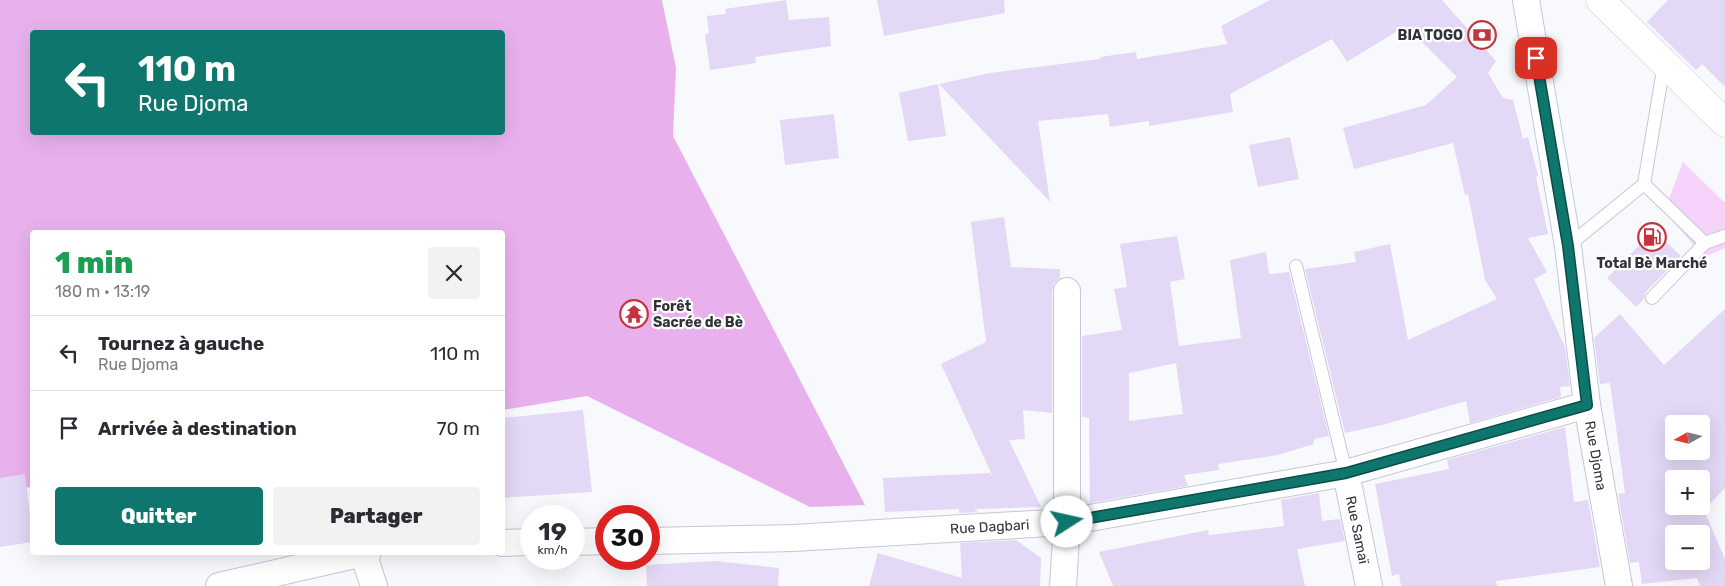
<!DOCTYPE html>
<html lang="fr">
<head>
<meta charset="utf-8">
<style>
  body { margin:0; font-family:Rubik,sans-serif; background:#f2f2f3; color:#2b2b33; height:100vh; display:flex; flex-direction:column; font-size:19px; white-space:nowrap }
  * { box-sizing:border-box; margin:0 }
  p { font-size:16px; color:#7c7c81 }
  .icon { flex:none; width:28px; height:28px; fill:none; stroke:currentColor; stroke-width:2; stroke-linecap:round; stroke-linejoin:round }
  .map { position:relative; flex:1; overflow:hidden }
  .details { position:absolute; left:30px; top:230px; width:475px; height:325px; display:flex; flex-direction:column; background:#fff; border-radius:5px; box-shadow:0 5px 20px #0002 }
  .details>* { flex:none }
  .banner { position:absolute; left:30px; top:30px; width:475px; height:105px; border-radius:5px; box-shadow:0 5px 20px #0002; background:#0f766e; color:#fff; overflow:hidden }
  .needle { width:32px; rotate:262deg }
  .buttons { position:absolute; left:1665px; top:415px; display:grid; gap:10px }
  .buttons a { display:grid; place-items:center; width:45px; height:45px; border-radius:5px; background:#fff; box-shadow:0 5px 20px #0002; font-size:25px }
  .speed { position:absolute; left:520px; top:505px; display:flex; gap:10px; font-size:25px; font-weight:700; text-align:center }
  .speed>* { display:grid; place-content:center; width:65px; height:65px; border-radius:50%; background:#fff; box-shadow:0 5px 20px #0002; line-height:1 }
  .speed small { font-size:12px; font-weight:400 }
  .speed .limit { border:8px solid #d22; background:#fff; color:#111 }
  .pin { position:absolute; display:grid; place-items:center; width:42px; height:42px; color:#fff; margin:-21px; border-radius:10px; box-shadow:0 2px 8px #0006 }
  .me { position:absolute; width:55px; margin:-28px; rotate:80deg; stroke-linejoin:round; filter:drop-shadow(0 0 4px #0008) }
  .turn { display:flex; align-items:center; gap:18px; height:105px; padding:0 25px; font-size:22px }
  .turn .icon { width:65px; height:65px; stroke-width:2.5 }
  .turn b { display:block; font-size:35px; line-height:42px }
  .round { display:grid; place-items:center; flex:none; width:52px; height:52px; border-radius:5px; background:#f2f2f3 }
  .summary { display:flex; align-items:center; justify-content:space-between; height:85px; padding:0 25px }
  h1 { font-size:30px; font-weight:800; line-height:38px; color:#1e9e55 }
  .cta { display:flex; gap:10px; margin-top:auto; padding:10px 25px }
  .cta a { flex:1; height:58px; border-radius:5px; background:#0f766e; color:#fff; font-size:20px; font-weight:800; line-height:58px; text-align:center }
  .cta a+a { background:#f2f2f3; color:#2b2b33 }
  ul { padding:0; list-style:none }
  li { display:flex; align-items:center; gap:15px; height:75px; padding:0 25px; border-top:1px solid #e1e1e2 }
  li div { flex:1 }
  li b { display:block; font-size:19px }
  li em { font-style:normal }
  .map>svg:first-child { display:block }
  .green { fill:#f6d3fa }
  .forest { fill:#e8b1ee; fill-rule:evenodd }
  .building { fill:#e3d8f5; fill-rule:evenodd }
  .lines { fill:none; stroke-linecap:round; stroke-linejoin:round }
  .service-casing { stroke:#c5c6d9; stroke-width:14 }
  .minor-casing { stroke:#c5c6d9; stroke-width:28 }
  .tertiary-casing { stroke:#c5c6d9; stroke-width:29 }
  .service { stroke:#fff; stroke-width:12 }
  .minor { stroke:#fff; stroke-width:26 }
  .tertiary { stroke:#fff; stroke-width:28 }
  .route-casing { stroke:#0a4d48; stroke-width:12 }
  .route { stroke:#0f766e; stroke-width:9 }
  .labels { text-anchor:middle; stroke-width:4.5; stroke-linejoin:round; paint-order:stroke }
  .poi-label { font-size:14px; font-weight:bold; fill:#32333a; stroke:#fff; text-anchor:end }
  .street-label { font-size:14px; fill:#32333a; stroke:#fff }
</style>
</head>
<body>
<div class="map">
<svg width="1725" height="586" viewBox="0 0 1725 586">
  <rect width="100%" height="100%" fill="#f8f9fc"/>
  <!-- green -->
  <path class="green" d="M 1683,162 L 1725,203 L 1725,248 L 1704,257 L 1664,211 Z"/>
  <!-- forest -->
  <path class="forest" d="M 0,0 L 662,0 L 676,68 L 673,136 L 865,505 L 810,507 L 587,396 L 503,410 L 502,232 L 32,232 L 32,487 L 0,491 ZM 32,32 L 502,32 L 502,132 L 32,132 Z"/>
  <!-- building -->
  <path class="building" d="M 786,0 L 789,20 L 829,17 L 831,46 L 755,57 L 756,63 L 710,70 L 705,34 L 709,33 L 707,16 L 726,14 L 725,9 Z
    M 877,0 L 1004,0 L 1005,13 L 884,36 Z
    M 1270,0 L 1442,0 L 1496,61 L 1488,73 L 1503,98 L 1513,100 L 1523,139 L 1528,137 L 1538,176 L 1536,177 L 1548,234 L 1528,238 L 1547,272 L 1534,279 L 1565,347 L 1570,386 L 1560,387 L 1561,397 L 1470,423 L 1466,401 L 1382,425 L 1345,433 L 1305,269 L 1356,262 L 1354,252 L 1390,244 L 1408,340 L 1497,299 L 1485,280 L 1468,194 L 1465,195 L 1453,143 L 1354,169 L 1343,128 L 1426,105 L 1457,77 L 1417,37 L 1406,42 L 1399,30 L 1347,62 L 1332,39 L 1230,94 L 1233,112 L 1149,126 L 1149,121 L 1110,127 L 1108,114 L 1038,121 L 1050,202 L 939,84 L 990,73 L 1100,59 L 1100,57 L 1136,52 L 1137,59 L 1227,44 L 1221,26 Z
    M 1668,0 L 1725,0 L 1725,87 L 1702,64 L 1696,70 L 1647,22 Z
    M 938,84 L 946,136 L 908,141 L 899,93 Z
    M 834,114 L 839,158 L 785,165 L 780,120 Z
    M 1290,137 L 1299,179 L 1258,187 L 1249,145 Z
    M 1004,217 L 1011,267 L 1060,269 L 1060,278 L 1054,283 L 1052,291 L 1052,413 L 1023,410 L 1025,439 L 1009,440 L 1041,507 L 974,509 L 978,512 L 959,513 L 959,509 L 885,512 L 883,478 L 990,473 L 993,477 L 941,364 L 986,342 L 971,222 Z
    M 1654,230 L 1681,256 L 1646,292 L 1644,299 L 1636,307 L 1607,278 Z
    M 1177,236 L 1185,279 L 1170,282 L 1179,346 L 1241,338 L 1230,260 L 1266,252 L 1269,274 L 1289,272 L 1329,436 L 1314,439 L 1314,444 L 1278,455 L 1218,464 L 1219,470 L 1184,475 L 1188,486 L 1090,503 L 1089,418 L 1082,417 L 1082,336 L 1122,330 L 1114,289 L 1127,287 L 1120,244 ZM 1176,363 L 1183,414 L 1129,421 L 1129,373 Z
    M 1725,309 L 1725,488 L 1704,510 L 1725,559 L 1725,586 L 1700,586 L 1697,578 L 1642,584 L 1639,562 L 1630,563 L 1618,494 L 1625,493 L 1610,383 L 1600,384 L 1594,338 L 1620,314 L 1664,365 ZM 1674,424 L 1701,424 L 1701,451 L 1674,451 ZM 1674,479 L 1701,479 L 1701,506 L 1674,506 ZM 1674,534 L 1701,534 L 1701,561 L 1674,561 Z
    M 583,410 L 592,492 L 502,498 L 502,418 Z
    M 1565,427 L 1574,502 L 1588,500 L 1600,567 L 1496,581 L 1497,586 L 1401,586 L 1399,574 L 1392,576 L 1375,484 L 1449,469 L 1447,460 Z
    M 25,474 L 32,531 L 32,542 L 0,547 L 0,478 Z
    M 1319,493 L 1322,521 L 1340,519 L 1345,541 L 1297,549 L 1305,586 L 1113,586 L 1099,552 L 1208,530 L 1209,535 L 1284,526 L 1281,500 Z
    M 1016,540 L 1041,558 L 1040,586 L 869,586 L 878,553 L 962,578 L 960,543 Z
    M 715,561 L 779,568 L 778,586 L 647,586 L 646,565 Z"/>
  <g class="lines">
    <defs>
      <path id="service" d="M 1664,64 L 1644,184 L 1705,243 L 1725,236
        M 1568,246 L 1644,184
        M 1296,266 L 1346,473
        M 1652,298 L 1705,243"/>
      <g id="minor">
        <path id="s1" d="M 1526,0 L 1568,246 L 1587,405 L 1619,586"/>
        <path id="s2" d="M 1346,473 L 1369,586"/>
        <path id="s3" d="M 649,541 L 793,538 L 1067,522 L 1346,473 L 1587,405"/>
        <path d="M 574,542 L 606,541"/>
        <path d="M 502,543 L 531,542"/>
        <path d="M 363,553 L 374,586"/>
        <path d="M 219,586 L 368,552"/>
        <path d="M 1063,586 L 1067,522 L 1067,291"/>
      </g>
      <path id="tertiary" d="M 1600,0 L 1725,123"/>
    </defs>
    <!-- service casing -->
    <use href="#service" class="service-casing"/>
    <!-- minor casing -->
    <use href="#minor" class="minor-casing"/>
    <!-- tertiary casing -->
    <use href="#tertiary" class="tertiary-casing"/>
    <!-- service -->
    <use href="#service" class="service"/>
    <!-- minor -->
    <use href="#minor" class="minor"/>
    <!-- tertiary -->
    <use href="#tertiary" class="tertiary"/>
  </g>
  <g class="lines">
    <defs>
      <path id="route" d="M 1067,522 L 1346,473 L 1587,405 L 1568,246 L 1536,58"/>
    </defs>
    <!-- route casing -->
    <use href="#route" class="route-casing"/>
    <!-- route -->
    <use href="#route" class="route"/>
  </g>
  <!-- icons -->
  <defs>
    <symbol id="bank-ring" viewBox="-11 -11 22 22"><circle r="9.5" fill="#fff" stroke="#c4343d" stroke-width="1.5"/><path d="M-6-4H6V4H-6ZM0-2.3a2.3 2.3 0 1 0 0 4.6a2.3 2.3 0 1 0 0-4.6Z" fill="#c4343d"/></symbol>
    <symbol id="fuel-ring" viewBox="-11 -11 22 22"><circle r="9.5" fill="#fff" stroke="#c4343d" stroke-width="1.5"/><path d="M-5.5-6h7V0h2V4h1.3V-2.5L3-4.5l.8-.8L6-3V5H2.5V1h-1V6h-7ZM-4.2-4.7v3.2H.2V-4.7Z" fill="#c4343d"/></symbol>
    <symbol id="temple-ring" viewBox="-11 -11 22 22"><circle r="9.5" fill="#fff" stroke="#c4343d" stroke-width="1.5"/><path d="M0-6L5-2H3V0L6.5 2.5H4V6H1.5V3h-3V6H-4V2.5H-6.5L-3 0V-2H-5Z" fill="#c4343d"/></symbol>
  </defs>
  <g fill-rule="evenodd">
    <use href="#bank-ring" x="1466" y="19" width="32" height="32"/>
    <use href="#fuel-ring" x="1636" y="221" width="32" height="32"/>
    <use href="#temple-ring" x="618" y="298" width="32" height="32"/>
  </g>
  <g class="labels">
    <!-- poi labels -->
    <g class="poi-label">
      <text x="1463" y="40">BIA TOGO</text>
      <text x="1652" y="268" text-anchor="middle">Total Bè Marché</text>
      <text x="653" y="311" text-anchor="start">Forêt<tspan x="653" dy="16">Sacrée de Bè</tspan></text>
    </g>
    <!-- street labels -->
    <g class="street-label">
      <text dy="5" stroke="none"><textPath href="#s1" startOffset="461">Rue Djoma</textPath></text>
      <text dy="5" stroke="none"><textPath href="#s3" startOffset="341">Rue Dagbari</textPath></text>
      <text dy="5" stroke="none"><textPath href="#s2" startOffset="58">Rue Samaï</textPath></text>
    </g>
  </g>
</svg>
<div class="buttons">
<a><svg class="needle" viewBox="-14 -14 28 28"><path d="M0-13l5 13h-10z" fill="#e53935"/><path d="M0 13l5-13h-10z" fill="#7c7c81"/></svg></a>
<a>+</a>
<a>−</a>
</div>
<div class="speed"><div>19<small>km/h</small></div><div class="limit">30</div></div>
<div class="pin" style="left:1536px;top:58px;background:#d93025"><svg class="icon" aria-label="arrive" viewBox="0 0 24 24"><path d="M6 21V4h12l-3 4 3 4H6"/></svg></div>
<svg class="me" style="left:1067px;top:522px" viewBox="-20 -20 40 40"><circle r="19" fill="#fff"/><path d="M0-13L10 11 0 6-10 11z" fill="#0f766e"/></svg>
<div class="banner">
<div class="turn"><svg class="icon" aria-label="left" viewBox="0 0 24 24"><path d="M17 20v-9H6M10 6l-5 5 5 5"/></svg><div><b>110 m</b>Rue Djoma</div></div>
</div>
<section class="details">
<div class="summary"><div><h1>1 min</h1><p>180 m · 13:19</p></div><a class="round"><svg class="icon" aria-label="close" viewBox="0 0 24 24"><path d="M6 6l12 12M18 6L6 18"/></svg></a></div>
<ul>
<li><svg class="icon" aria-label="left" viewBox="0 0 24 24"><path d="M17 20v-9H6M10 6l-5 5 5 5"/></svg><div><b>Tournez à gauche</b><p>Rue Djoma</p></div><em>110 m</em></li>
<li><svg class="icon" aria-label="arrive" viewBox="0 0 24 24"><path d="M6 21V4h12l-3 4 3 4H6"/></svg><div><b>Arrivée à destination</b></div><em>70 m</em></li>
</ul>
<div class="cta"><a>Quitter</a><a>Partager</a></div>
</section>
</div>
</body>
</html>
